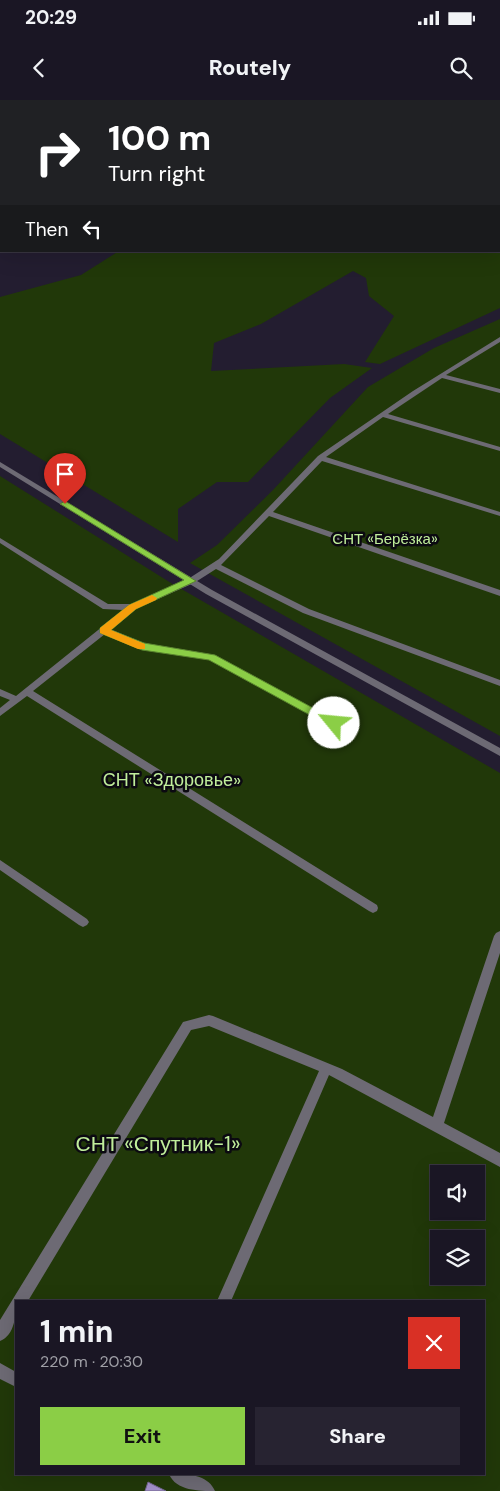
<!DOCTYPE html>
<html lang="en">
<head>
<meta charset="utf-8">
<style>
  body { margin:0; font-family:"DM Sans",sans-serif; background:#272331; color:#f1f3f6; height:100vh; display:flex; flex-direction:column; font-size:19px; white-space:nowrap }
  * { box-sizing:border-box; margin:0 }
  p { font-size:16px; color:#9f9fa6 }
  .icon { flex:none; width:28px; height:28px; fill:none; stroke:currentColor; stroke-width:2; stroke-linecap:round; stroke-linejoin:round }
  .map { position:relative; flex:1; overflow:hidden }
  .details { position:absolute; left:15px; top:1200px; width:470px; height:175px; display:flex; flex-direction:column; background:#1a1624; border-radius:0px; box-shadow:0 5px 20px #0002,0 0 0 1px #383541 }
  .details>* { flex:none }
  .guide { position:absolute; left:0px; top:0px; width:500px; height:152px; box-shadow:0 5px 20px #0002,0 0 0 1px #383541; background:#202124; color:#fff; overflow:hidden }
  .fabs { position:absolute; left:430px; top:1065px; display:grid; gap:10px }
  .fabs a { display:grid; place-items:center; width:55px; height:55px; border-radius:0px; background:#1a1624; box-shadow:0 5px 20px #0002,0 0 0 1px #383541; font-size:25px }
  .pin { position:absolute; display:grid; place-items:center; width:42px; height:42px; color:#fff; margin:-51px -21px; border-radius:50% 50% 50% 0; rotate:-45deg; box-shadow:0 0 5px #0007 }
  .pin .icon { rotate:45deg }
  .me { position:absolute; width:55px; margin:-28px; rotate:298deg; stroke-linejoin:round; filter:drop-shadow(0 0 4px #0008) }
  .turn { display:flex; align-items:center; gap:18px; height:105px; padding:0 25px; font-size:22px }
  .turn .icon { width:65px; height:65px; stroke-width:2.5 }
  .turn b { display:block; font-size:35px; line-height:42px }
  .then { display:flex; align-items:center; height:48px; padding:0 25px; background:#0003; gap:10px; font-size:19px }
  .round { display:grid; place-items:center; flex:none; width:52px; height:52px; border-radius:0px; background:#272331 }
  .headline { display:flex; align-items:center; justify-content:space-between; height:85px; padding:0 25px }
  h1 { font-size:30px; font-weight:800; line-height:38px }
  .action { display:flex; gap:10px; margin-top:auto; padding:10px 25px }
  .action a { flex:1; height:58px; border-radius:0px; background:#8bce46; color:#111; font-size:20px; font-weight:800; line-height:58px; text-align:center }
  .action a+a { background:#272331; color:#f1f3f6 }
  .status { display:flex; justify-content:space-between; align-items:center; height:35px; padding:0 25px; background:#1a1624; direction:ltr }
  .status svg { height:14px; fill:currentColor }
  header { display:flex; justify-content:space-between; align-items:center; height:65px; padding:0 25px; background:#1a1624; font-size:22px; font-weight:800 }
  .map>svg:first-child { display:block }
  .green { fill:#213809; fill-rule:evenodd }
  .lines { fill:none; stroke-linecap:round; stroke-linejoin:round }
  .river { stroke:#051100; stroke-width:39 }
  .building { fill:#a391cc; stroke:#72668f }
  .lane { fill:#6d6a74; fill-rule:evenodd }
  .street { fill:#6d6a74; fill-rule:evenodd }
  .route { fill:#8bce46; stroke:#5a862e }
  .slow { fill:#f59e0b }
  .labels { text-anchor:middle; stroke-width:5; stroke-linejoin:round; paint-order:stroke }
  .far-park-label { font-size:15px; fill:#c0ee9b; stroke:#0b0911 }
  .park-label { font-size:18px; fill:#c0ee9b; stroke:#0b0911 }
  .near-park-label { font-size:21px; fill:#c0ee9b; stroke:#0b0911 }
</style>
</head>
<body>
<div class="status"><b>20:29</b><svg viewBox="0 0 49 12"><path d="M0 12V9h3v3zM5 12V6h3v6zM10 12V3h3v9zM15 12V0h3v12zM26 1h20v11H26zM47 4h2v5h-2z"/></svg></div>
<header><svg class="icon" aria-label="back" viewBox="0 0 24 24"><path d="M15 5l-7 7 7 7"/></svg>Routely<svg class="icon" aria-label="search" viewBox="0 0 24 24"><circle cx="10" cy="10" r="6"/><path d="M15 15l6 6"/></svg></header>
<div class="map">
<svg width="500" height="1391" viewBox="0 0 500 1391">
  <rect width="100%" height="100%" fill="#231d30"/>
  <!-- green -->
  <path class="green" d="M 0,0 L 154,0 L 1,1 L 0,52 Z
    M 417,0 L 500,0 L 500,208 L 380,264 L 365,262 L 394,216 L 369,196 L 366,178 L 353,171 L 261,224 L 214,243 L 211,271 L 344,264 L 372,268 L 330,298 L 248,382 L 217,382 L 178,409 L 178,442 L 0,334 L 0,197 L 81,175 L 119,151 L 499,151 L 499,1 L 415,1 Z
    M 500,219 L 500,636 L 190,463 L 217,445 L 273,390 L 368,287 L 434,248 Z
    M 0,376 L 171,483 L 500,673 L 500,1391 L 0,1391 ZM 439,1074 L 476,1074 L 476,1111 L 439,1111 ZM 439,1139 L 476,1139 L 476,1176 L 439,1176 ZM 16,1201 L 484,1201 L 484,1374 L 16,1374 Z"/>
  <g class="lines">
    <!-- river -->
    <path class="river" d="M 187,1 L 192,0
      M 0,62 L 1,61"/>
  </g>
  <!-- building -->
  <path class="building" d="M 148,1382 L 166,1391 L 145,1391 Z"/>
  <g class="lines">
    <!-- lane -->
    <path class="lane" d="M 500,237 L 500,242 L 446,275 L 500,289 L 500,293 L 442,278 L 388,314 L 500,347 L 500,351 L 383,317 L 326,357 L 500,412 L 500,416 L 322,361 L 273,412 L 500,490 L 500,496 L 269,416 L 221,465 L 309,509 L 500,580 L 500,586 L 303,513 L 216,469 L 194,483 L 135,509 L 110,529 L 144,543 L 215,555 L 336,621 L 338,623 L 336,625 L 330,625 L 210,560 L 142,549 L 105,534 L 33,591 L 377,805 L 378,808 L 377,811 L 373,813 L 369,811 L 27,596 L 0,616 L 0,608 L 10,600 L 0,596 L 0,589 L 16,596 L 123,510 L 103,509 L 0,443 L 0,438 L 108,504 L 131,504 L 188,479 L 219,459 L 318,356 L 413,291 Z
      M 0,760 L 87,819 L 89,822 L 87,825 L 83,827 L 79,825 L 0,770 Z
      M 500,831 L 500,853 L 444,1023 L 500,1053 L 500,1067 L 329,975 L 231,1201 L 217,1201 L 319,971 L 209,926 L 191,930 L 28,1201 L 16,1201 C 16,1215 15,1235 0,1241 L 0,1220 L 183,922 L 209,915 L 213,916 L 342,969 L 433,1017 L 494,836 L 496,833 Z
      M 0,1263 L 16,1272 L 16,1287 L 0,1279 Z
      M 169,1374 C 185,1373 208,1374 215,1391 C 199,1391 176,1391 169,1374 Z"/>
    <!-- street -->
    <path class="street" d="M 0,362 L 212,490 L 500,648 L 500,656 L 206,494 L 0,367 Z"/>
  </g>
  <!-- route -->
  <path class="route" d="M 65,401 L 196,481 L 136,509 L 111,530 L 144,543 L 215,555 L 337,621 L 337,626 L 330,626 L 209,560 L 142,550 L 100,533 L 100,528 L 129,505 L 184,480 L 62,405 L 60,404 Z"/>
  <!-- slow -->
  <path class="slow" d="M 152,495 L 157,498 L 156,500 L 136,509 L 111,530 L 145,544 L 145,549 L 138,549 L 100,533 L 100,528 L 129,505 Z"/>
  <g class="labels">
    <!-- far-park labels -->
    <g class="far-park-label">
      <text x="385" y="444">СНТ «Берёзка»</text>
    </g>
    <!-- park labels -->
    <g class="park-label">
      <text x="172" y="686">СНТ «Здоровье»</text>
    </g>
    <!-- near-park labels -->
    <g class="near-park-label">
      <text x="158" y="1051">СНТ «Спутник-1»</text>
    </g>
  </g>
</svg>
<div class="fabs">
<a><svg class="icon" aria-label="sound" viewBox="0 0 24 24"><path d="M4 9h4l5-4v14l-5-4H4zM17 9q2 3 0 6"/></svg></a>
<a><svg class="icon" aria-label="layers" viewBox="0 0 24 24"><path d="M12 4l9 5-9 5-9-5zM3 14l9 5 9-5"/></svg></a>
</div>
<div class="pin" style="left:65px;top:404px;background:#d93025"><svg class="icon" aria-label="arrive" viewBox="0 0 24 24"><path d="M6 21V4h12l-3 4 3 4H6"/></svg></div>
<svg class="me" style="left:334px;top:623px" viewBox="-20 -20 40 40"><circle r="19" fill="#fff"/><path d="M0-13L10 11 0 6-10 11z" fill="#8bce46"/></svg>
<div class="guide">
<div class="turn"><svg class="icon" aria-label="right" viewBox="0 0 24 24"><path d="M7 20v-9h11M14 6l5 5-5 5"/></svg><div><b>100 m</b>Turn right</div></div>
<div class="then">Then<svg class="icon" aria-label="left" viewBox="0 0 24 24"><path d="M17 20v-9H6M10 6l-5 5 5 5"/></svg></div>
</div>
<section class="details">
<div class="headline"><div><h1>1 min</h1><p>220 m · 20:30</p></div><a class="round" style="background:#d93025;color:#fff"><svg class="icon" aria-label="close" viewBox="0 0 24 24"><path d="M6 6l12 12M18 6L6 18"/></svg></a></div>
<div class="action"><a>Exit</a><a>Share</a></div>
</section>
</div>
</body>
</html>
